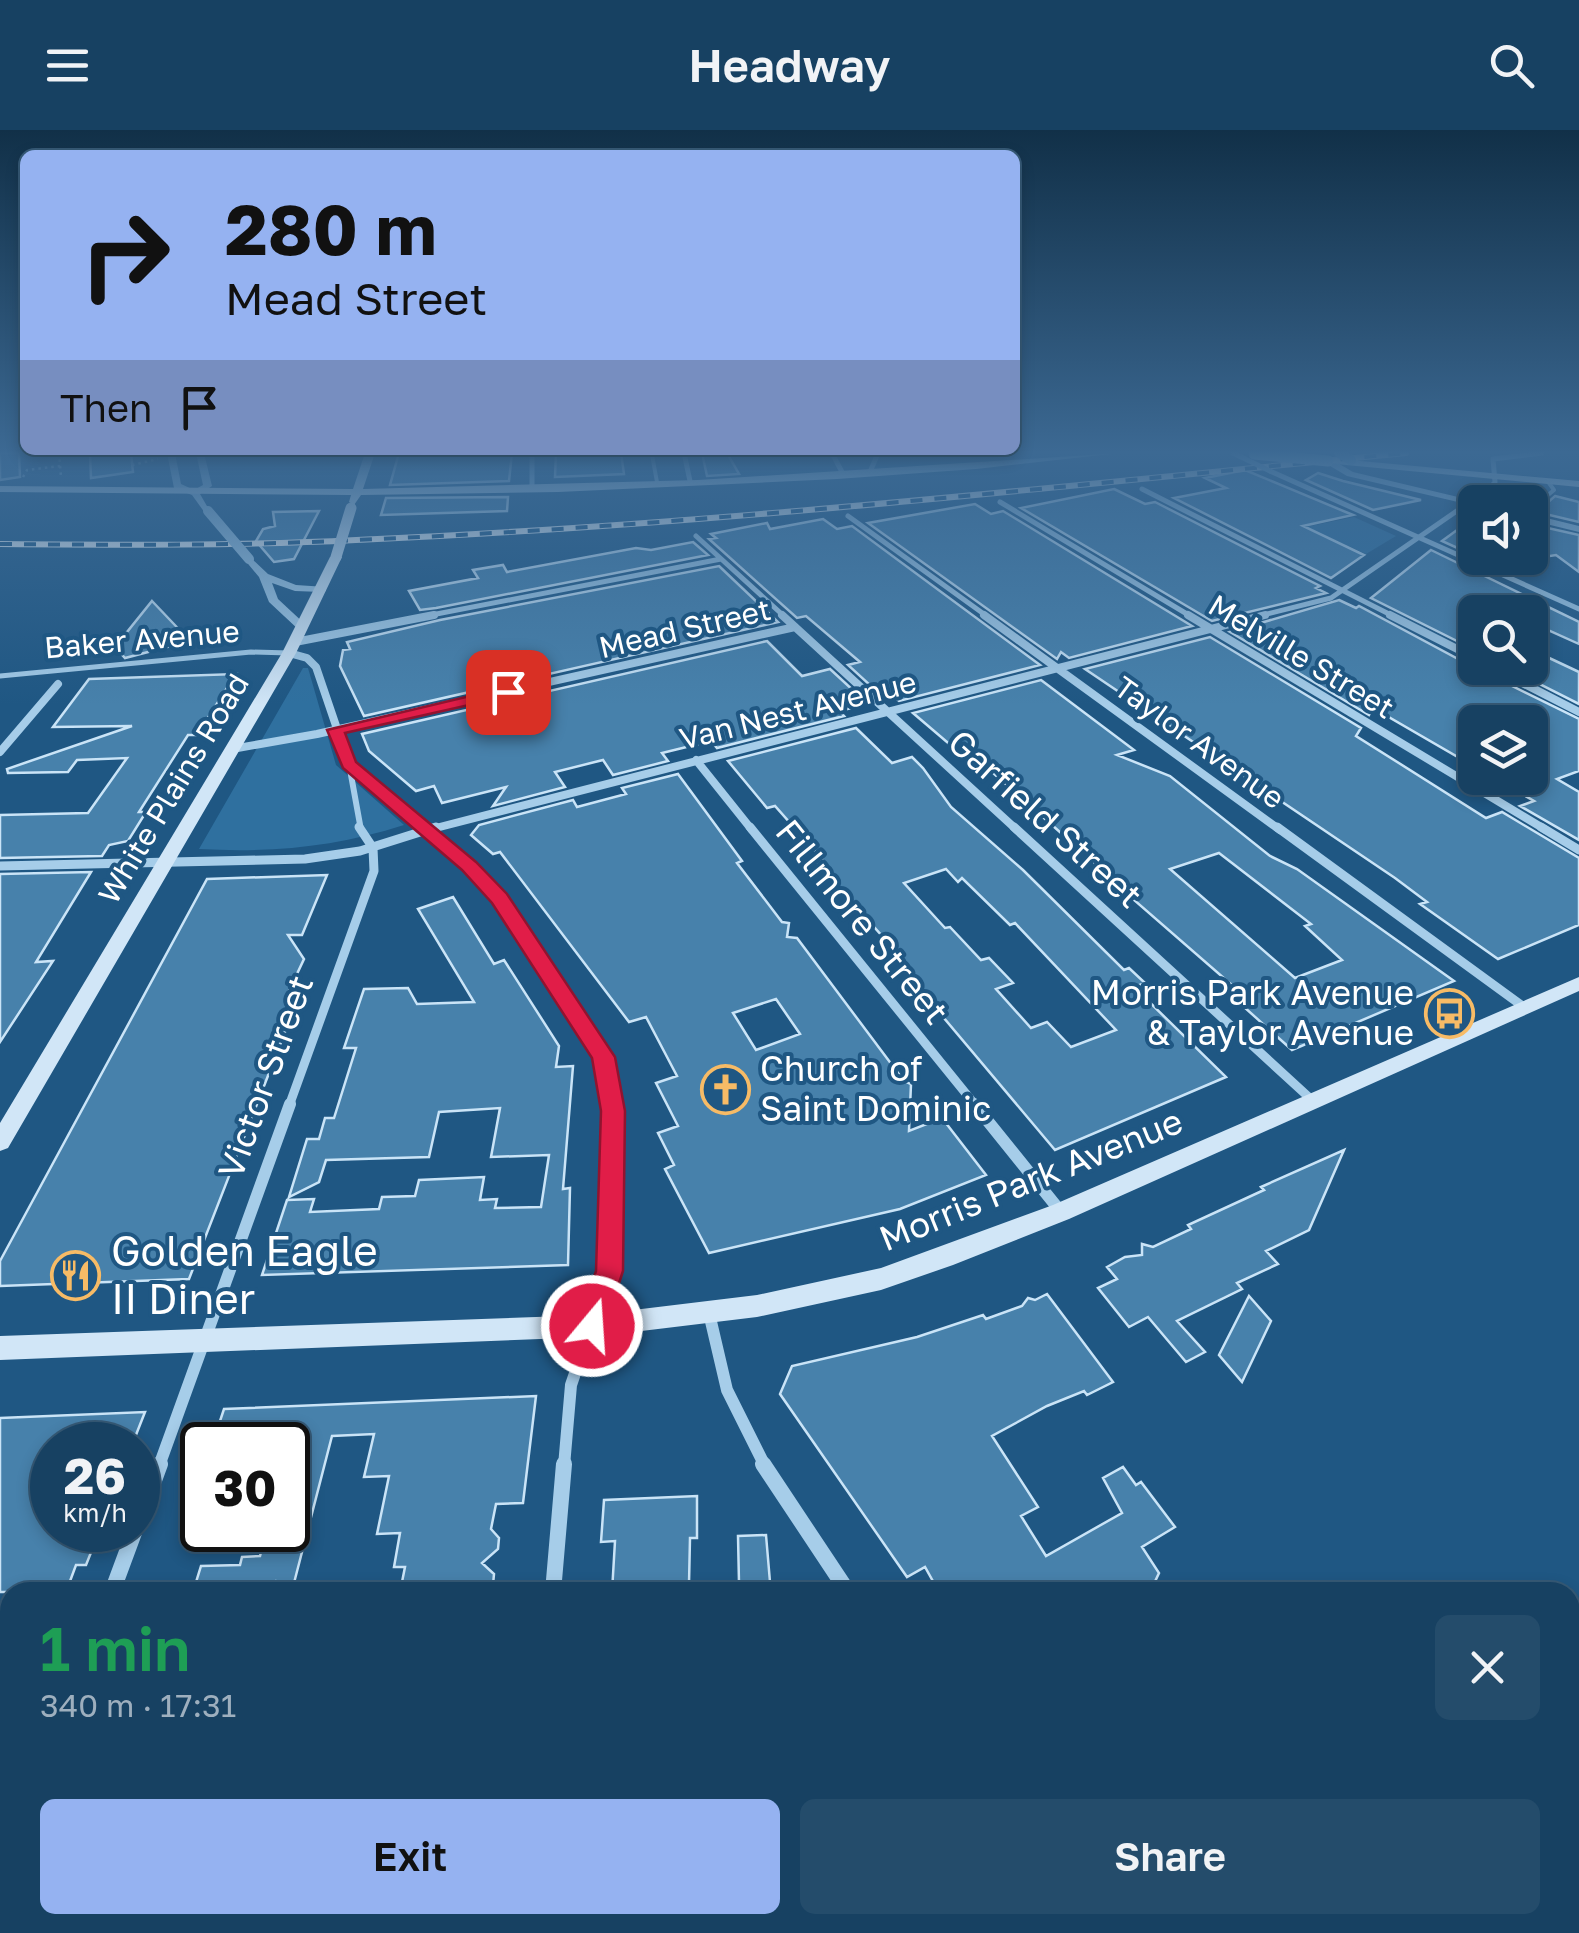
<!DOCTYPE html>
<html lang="en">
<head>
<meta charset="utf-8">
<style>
  body { margin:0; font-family:"Golos Text",sans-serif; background:#244c6b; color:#f1f3f6; height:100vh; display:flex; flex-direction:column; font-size:38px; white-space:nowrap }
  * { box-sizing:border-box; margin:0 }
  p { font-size:32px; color:#9eafbe }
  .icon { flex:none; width:55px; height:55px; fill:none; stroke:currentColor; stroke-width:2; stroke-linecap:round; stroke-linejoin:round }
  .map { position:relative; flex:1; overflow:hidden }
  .panel { position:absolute; left:0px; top:1452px; width:1580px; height:352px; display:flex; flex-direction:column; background:#174162; border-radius:30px 30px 0 0; box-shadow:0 5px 15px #0003,0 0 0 2px #365a77 }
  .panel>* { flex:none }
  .banner { position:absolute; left:20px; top:20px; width:1000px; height:305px; border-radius:15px; box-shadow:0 5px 15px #0003,0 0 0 2px #365a77; background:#95b2f1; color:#111; overflow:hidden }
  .fabs { position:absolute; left:1458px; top:355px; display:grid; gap:20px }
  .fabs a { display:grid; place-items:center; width:90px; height:90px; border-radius:15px; background:#174162; box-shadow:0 5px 15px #0003,0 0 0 2px #365a77; font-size:50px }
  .speed { position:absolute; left:30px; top:1292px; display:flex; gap:20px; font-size:50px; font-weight:700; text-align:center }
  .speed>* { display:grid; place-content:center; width:130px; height:130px; border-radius:50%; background:#174162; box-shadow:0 5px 15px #0003,0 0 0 2px #365a77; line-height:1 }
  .speed small { font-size:25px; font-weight:400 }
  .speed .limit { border:5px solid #111; border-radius:15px; background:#fff; color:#111 }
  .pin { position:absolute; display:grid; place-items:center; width:85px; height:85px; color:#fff; margin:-42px; border-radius:20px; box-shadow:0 5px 15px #0006 }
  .me { position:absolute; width:110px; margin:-55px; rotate:18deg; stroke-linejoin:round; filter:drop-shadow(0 0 8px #0008) }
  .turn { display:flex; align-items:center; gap:35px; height:210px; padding:0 40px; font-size:45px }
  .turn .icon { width:130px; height:130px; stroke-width:2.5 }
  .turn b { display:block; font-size:70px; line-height:85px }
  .then { display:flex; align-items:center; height:95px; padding:0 40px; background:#0003; gap:20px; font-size:38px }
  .round { display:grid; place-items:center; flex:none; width:105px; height:105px; border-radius:15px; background:#244c6b }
  .headline { display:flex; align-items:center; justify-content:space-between; height:170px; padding:0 40px }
  h1 { font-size:60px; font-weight:600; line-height:75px; color:#1e9e55 }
  .action { display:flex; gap:20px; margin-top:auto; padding:20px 40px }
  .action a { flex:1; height:115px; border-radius:15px; background:#95b2f1; color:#111; font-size:40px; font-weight:600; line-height:115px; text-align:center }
  .action a+a { background:#244c6b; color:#f1f3f6 }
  header { display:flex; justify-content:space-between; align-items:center; height:130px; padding:0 40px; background:#174162; font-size:45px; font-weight:600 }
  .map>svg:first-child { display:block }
  .green { fill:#2f709f }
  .building { fill:#4781ab; stroke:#cae4f7; stroke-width:2.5; fill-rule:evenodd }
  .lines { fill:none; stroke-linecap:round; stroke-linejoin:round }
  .path { stroke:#a6cde9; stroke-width:2.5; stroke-dasharray:2.5 4; stroke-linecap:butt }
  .service-far2 { stroke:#a6cde9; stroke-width:4 }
  .service-far1 { stroke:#a6cde9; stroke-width:5 }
  .service { stroke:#a6cde9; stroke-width:11 }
  .pedestrian-far1 { stroke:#a6cde9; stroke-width:6 }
  .pedestrian { stroke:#a6cde9; stroke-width:9 }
  .minor-far4 { stroke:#a6cde9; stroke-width:5 }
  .minor-far3 { stroke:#a6cde9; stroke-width:8 }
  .minor-far2 { stroke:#a6cde9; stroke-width:9 }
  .minor-far1 { stroke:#a6cde9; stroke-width:12 }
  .minor { stroke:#a6cde9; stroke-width:16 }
  .tertiary { fill:#a6cde9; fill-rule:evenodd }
  .secondary { fill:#d1e6f7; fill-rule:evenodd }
  .rail-casing { stroke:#fff; stroke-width:6 }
  .rail { stroke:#1f5783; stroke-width:4; stroke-dasharray:12; stroke-linecap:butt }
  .minor-bridge { stroke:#a6cde9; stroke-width:5 }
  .tertiary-bridge { stroke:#a6cde9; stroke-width:10 }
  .secondary-bridge { stroke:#d1e6f7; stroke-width:11 }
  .route { fill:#e11d48; stroke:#92132f; stroke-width:2.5 }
  .labels { text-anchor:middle; stroke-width:8; stroke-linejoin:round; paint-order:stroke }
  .far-street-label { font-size:30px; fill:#fff; stroke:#1f5783 }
  .street-label { font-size:35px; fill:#fff; stroke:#1f5783 }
  .poi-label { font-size:35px; fill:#fff; stroke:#1f5783; text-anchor:end }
  .near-poi-label { font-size:42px; fill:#fff; stroke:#1f5783; text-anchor:start }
</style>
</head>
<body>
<header><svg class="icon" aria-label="menu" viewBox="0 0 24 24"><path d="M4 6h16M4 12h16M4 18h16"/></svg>Headway<svg class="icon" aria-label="search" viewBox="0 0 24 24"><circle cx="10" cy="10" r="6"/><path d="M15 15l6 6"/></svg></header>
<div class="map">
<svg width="1579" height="1803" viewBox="0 0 1579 1803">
  <rect width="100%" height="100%" fill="#1f5783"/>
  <!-- green -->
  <path class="green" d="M 1354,387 L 1396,406 L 1366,424 L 1306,397 Z
    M 303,538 L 308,538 L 336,635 L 404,695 C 336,717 272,723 199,719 Z"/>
  <!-- building -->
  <path class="building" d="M 0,323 L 19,323 L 20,347 L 0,350 Z
    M 90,323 L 131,323 L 133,342 L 91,348 Z
    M 399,323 L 512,323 L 509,351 L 390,355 Z
    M 556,323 L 621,323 L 624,344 L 555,347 Z
    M 702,323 L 727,323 L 739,344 L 707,346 Z
    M 1245,340 L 1353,385 L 1303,396 L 1364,425 L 1331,448 L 1174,368 L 1226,358 L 1205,348 Z
    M 1318,343 L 1343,351 L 1421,370 L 1373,380 L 1306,350 Z
    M 1114,359 L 1145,374 L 1155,372 L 1320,456 L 1316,458 L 1326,463 L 1212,491 L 1021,378 Z
    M 1555,366 L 1579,372 L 1579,392 L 1537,382 Z
    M 508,367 L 507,381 L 381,385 L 386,368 Z
    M 975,374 L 991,384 L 1003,381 L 1192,496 L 1069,528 L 1061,522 L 1057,529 L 868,393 Z
    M 319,381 L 294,429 L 274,432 L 256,411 L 263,399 L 275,396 L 273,382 Z
    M 1475,387 L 1475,426 L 1442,411 Z
    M 823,389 L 837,399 L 852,396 L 1040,535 L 899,571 L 894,567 L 885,569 L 848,535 L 860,532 L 806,486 L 797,488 L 709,409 L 716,408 L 711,404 L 767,393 L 770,399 Z
    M 1530,394 L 1579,405 L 1579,442 L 1556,425 L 1530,429 Z
    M 693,412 L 708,425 L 436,478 L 420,480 L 409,461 L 478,448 L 473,440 L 503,435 L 507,442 L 636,418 L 651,420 Z
    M 1431,420 L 1579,492 L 1579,514 L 1530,492 L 1530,482 L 1503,480 L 1475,482 L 1475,520 L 1371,468 Z
    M 719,436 L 778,492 L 364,586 L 340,536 L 343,520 L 350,519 L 347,512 L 440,490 Z
    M 1339,470 L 1356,478 L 1359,476 L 1475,538 L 1486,538 L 1490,545 L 1579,589 L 1579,641 L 1557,649 L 1579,662 L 1579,710 L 1520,676 L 1534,671 L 1494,648 L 1530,648 L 1530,592 L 1475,592 L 1475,637 L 1373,578 L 1369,585 L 1230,502 Z
    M 152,471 L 190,511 L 125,528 L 115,517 Z
    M 1210,507 L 1361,598 L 1356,606 L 1486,688 L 1502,682 L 1579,728 L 1579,795 L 1498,829 L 1420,774 L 1427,772 L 1395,748 L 1085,539 Z
    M 767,511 L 802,546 L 830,539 L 868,574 L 839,581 L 844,586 L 717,618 L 711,611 L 662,623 L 668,631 L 613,645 L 603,630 L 555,642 L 565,657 L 493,676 L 506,657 L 442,673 L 434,656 L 416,661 L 369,621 L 362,604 Z
    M 1530,519 L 1579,542 L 1579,574 L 1508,538 L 1530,538 Z
    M 236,544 L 197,605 L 188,605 L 139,682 L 146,682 L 128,711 L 109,715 L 102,726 L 0,728 L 0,685 L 88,683 L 127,628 L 77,630 L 68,642 L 8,643 L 7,639 L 132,596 L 53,597 L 89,549 Z
    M 1041,550 L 1134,620 L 1117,625 L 1170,646 L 1270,726 L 1297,739 L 1454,851 L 1292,920 L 1224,859 L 1233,856 L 1126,763 L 1125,751 L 1110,751 L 1109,739 L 1095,737 L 1094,726 L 1070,711 L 992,642 L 961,624 L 913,583 ZM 1219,723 L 1311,794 L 1305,796 L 1342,830 L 1295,848 L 1170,739 Z
    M 856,598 L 892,633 L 912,627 L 923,638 L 951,677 L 1023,740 L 1124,840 L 1129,838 L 1145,853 L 1134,857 L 1226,947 L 1055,1020 L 885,818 L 891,816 L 815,731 L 822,729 L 775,676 L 767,678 L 728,631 ZM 946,739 L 958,752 L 962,748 L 1010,795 L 1015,793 L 1116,900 L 1071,917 L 1047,892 L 1031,898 L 996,859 L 1013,853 L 989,828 L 981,830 L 950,797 L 945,798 L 904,753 Z
    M 678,644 L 742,731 L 737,733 L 782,792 L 789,793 L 787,807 L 797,808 L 904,951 L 911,954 L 909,1001 L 942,988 L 986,1045 L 900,1079 L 709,1123 L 665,1039 L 674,1035 L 658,1003 L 678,996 L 656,953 L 677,946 L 646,887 L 629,892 L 500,722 L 493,724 L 471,705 L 479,695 L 573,670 L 577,677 L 626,664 L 622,658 ZM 776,869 L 800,904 L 756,920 L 733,883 Z
    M 91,742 L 36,832 L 53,831 L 0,912 L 0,744 Z
    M 327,745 L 302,805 L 288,805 L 304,829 L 288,863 L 294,863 L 286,884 L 292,884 L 189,1149 L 0,1156 L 0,1131 L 207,749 Z
    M 453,767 L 494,834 L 504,830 L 559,916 L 556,937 L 573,936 L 563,1059 L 570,1058 L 568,1135 L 262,1145 L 287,1070 L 314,1069 L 310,1082 L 379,1079 L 382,1067 L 415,1066 L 419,1050 L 484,1047 L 480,1070 L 497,1069 L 495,1078 L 541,1077 L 549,1025 L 491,1027 L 500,978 L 439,982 L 429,1027 L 326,1030 L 319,1052 L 289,1067 L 307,1009 L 319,1009 L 325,988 L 334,988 L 356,918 L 344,918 L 364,859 L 408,858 L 417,874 L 474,872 L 418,779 Z
    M 1344,1020 L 1309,1100 L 1266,1121 L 1278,1134 L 1237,1153 L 1242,1159 L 1177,1191 L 1205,1222 L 1186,1232 L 1148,1187 L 1129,1197 L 1098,1158 L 1117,1149 L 1107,1137 L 1125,1127 L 1142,1125 L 1142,1114 L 1153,1117 L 1191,1099 L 1188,1095 L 1264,1060 L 1261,1057 Z
    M 1047,1164 L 1113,1252 L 1087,1265 L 1084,1261 L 1047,1276 L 992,1306 L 1038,1377 L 1021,1386 L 1046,1426 L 1122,1383 L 1103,1348 L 1123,1337 L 1136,1355 L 1141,1352 L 1175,1397 L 1142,1417 L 1159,1443 L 1150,1462 L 939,1462 L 925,1437 L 907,1447 L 780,1264 L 792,1236 L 917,1207 L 983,1185 L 986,1189 L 1022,1176 L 1028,1168 L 1035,1170 Z
    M 1249,1166 L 1271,1191 L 1242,1252 L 1219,1225 Z
    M 536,1266 L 523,1373 L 496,1374 L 491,1399 L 499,1408 L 498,1419 L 482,1433 L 494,1444 L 493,1455 L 485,1462 L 400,1462 L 405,1437 L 394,1437 L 400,1403 L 377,1404 L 389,1346 L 364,1347 L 374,1304 L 332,1306 L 294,1453 L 276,1451 L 273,1462 L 193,1462 L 201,1436 L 240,1435 L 242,1427 L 260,1426 L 267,1400 L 288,1400 L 288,1315 L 212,1315 L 224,1279 Z
    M 145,1282 L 132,1315 L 52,1315 L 52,1400 L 100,1400 L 86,1435 L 76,1435 L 66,1462 L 0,1462 L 0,1288 Z
    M 697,1366 L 697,1408 L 690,1408 L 689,1454 L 678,1454 L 678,1462 L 612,1462 L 615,1411 L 601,1412 L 604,1370 Z
    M 766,1405 L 770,1452 L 739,1453 L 738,1406 Z"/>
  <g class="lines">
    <!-- path -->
    <path class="path" d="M 59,323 L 61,347
      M 28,325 L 39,323
      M 132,335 L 158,329
      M 23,347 L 27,340 L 60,336"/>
    <!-- service-far2 -->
    <path class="service-far2" d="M 652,325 L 657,352
      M 1530,380 L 1554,360 L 1549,353"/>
    <!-- service-far1 -->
    <path class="service-far1" d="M 0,546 L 251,522 L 289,523"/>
    <!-- service -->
    <path class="service" d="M 368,1803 L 369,1795"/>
    <!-- pedestrian-far1 -->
    <path class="pedestrian-far1" d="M 349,634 L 361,700"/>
    <!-- pedestrian -->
    <path class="pedestrian" d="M 359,697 L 373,718"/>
    <!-- minor-far4 -->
    <path class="minor-far4" d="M 532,323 L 532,359
      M 684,323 L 690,351
      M 832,323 L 843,344
      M 1270,341 L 1579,479
      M 870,342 L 878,323
      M 1142,359 L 1395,487
      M 1000,372 L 1192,487
      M 848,386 L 988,487
      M 696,406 L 785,487
      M 421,487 L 721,429
      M 1255,487 L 1331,468 L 1490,358 L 1495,352 L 1493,329 L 1542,323"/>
    <!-- minor-far3 -->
    <path class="minor-far3" d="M 782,485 L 1017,700
      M 984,485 L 1280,700
      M 1188,485 L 1546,700
      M 1390,485 L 1475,528
      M 295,512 L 434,485
      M 289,523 L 307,528 L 316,537 L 349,634 L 424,700
      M 1493,538 L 1579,582
      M 232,619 L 317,604 L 795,497
      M 0,622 L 58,554
      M 696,630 L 752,700
      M 428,700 L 1265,485"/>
    <!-- minor-far2 -->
    <path class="minor-far2" d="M 421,697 L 491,759 L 597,914 L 608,940 L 612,976
      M 750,697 L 976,976
      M 1014,697 L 1313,971
      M 1277,697 L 1524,877
      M 1541,697 L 1579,720
      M 0,736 L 305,729 L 360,721 L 436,697
      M 289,976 L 374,741 L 373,718"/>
    <!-- minor-far1 -->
    <path class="minor-far1" d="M 974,974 L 1061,1082
      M 709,1183 L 727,1260 L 765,1336
      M 159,1336 L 290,974
      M 564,1336 L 571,1255 L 610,1141 L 612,974"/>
    <!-- minor -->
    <path class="minor" d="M 763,1334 L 848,1462
      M 138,1394 L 160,1334
      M 112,1462 L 135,1400
      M 553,1462 L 564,1334
      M 0,1770 L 10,1743
      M 517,1803 L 518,1795
      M 907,1803 L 909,1795"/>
    <!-- tertiary -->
    <path class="tertiary" d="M 167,323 L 175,323 L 181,354 L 194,360 L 203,355 L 196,323 L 204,323 L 212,356 L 200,364 L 211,383 L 205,383 L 192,365 L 174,358 Z
      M 1325,329 L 1331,329 L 1353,342 L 1479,372 L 1475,372 L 1475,376 L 1347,346 L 1325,333 Z
      M 1530,384 L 1579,396 L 1579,402 L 1530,390 Z
      M 249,426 L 268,444 L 296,455 L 326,457 L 326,461 L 322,462 L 295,461 L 272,453 L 278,469 L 307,496 L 307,500 L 299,500 L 269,472 L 259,447 L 244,429 Z"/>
    <!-- secondary -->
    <path class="secondary" d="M 365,323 L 375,323 L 363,359 L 698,350 L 1120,323 L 976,339 L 837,349 L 558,362 L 361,365 L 354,375 L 349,372 L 351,365 L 0,362 L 0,356 L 353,359 Z
      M 1328,328 L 1579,351 L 1579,357 L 1325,333 Z
      M 336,424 L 342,427 L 296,523 L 8,1018 L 0,1021 L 0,993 L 282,523 L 330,427 Z
      M 1579,847 L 1579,861 L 1069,1089 L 953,1135 L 881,1160 L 757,1187 L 592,1207 L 0,1230 L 0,1206 L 592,1185 L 757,1165 L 881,1138 L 1053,1075 Z"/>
    <defs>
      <path id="rail" d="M 0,414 C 119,415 238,416 356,410 C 707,395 1056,357 1406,323"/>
    </defs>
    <!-- rail casing -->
    <use href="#rail" class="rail-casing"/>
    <!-- rail -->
    <use href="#rail" class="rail"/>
    <!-- minor-bridge -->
    <path class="minor-bridge" d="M 1233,323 L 1270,341"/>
    <!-- tertiary-bridge -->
    <path class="tertiary-bridge" d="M 1339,323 L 1351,330
      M 208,381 L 249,429"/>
    <!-- secondary-bridge -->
    <path class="secondary-bridge" d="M 1254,324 L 1328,331
      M 336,427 L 351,378"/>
  </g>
  <!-- sky -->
  <linearGradient id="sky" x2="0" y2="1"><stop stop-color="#113048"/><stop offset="0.56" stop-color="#3c6993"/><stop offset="1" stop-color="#3c6993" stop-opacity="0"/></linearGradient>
  <rect width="1579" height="575" fill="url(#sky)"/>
  <!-- route -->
  <path class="route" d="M 508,557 L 516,562 L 513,565 L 345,603 L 356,632 L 476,732 L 507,764 L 615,927 L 625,981 L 623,1141 L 602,1205 L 592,1209 L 582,1205 L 578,1196 L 596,1141 L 601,981 L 592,928 L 492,773 L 462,740 L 343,638 L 327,600 Z"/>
  <!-- icons -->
  <defs>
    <symbol id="bus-ring" viewBox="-11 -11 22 22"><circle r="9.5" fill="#1f5783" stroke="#f7bb66" stroke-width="1.5"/><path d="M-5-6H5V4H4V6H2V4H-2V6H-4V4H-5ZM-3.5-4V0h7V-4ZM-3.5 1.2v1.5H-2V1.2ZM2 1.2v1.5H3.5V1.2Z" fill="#f7bb66"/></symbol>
    <symbol id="church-ring" viewBox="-11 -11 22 22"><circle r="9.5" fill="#1f5783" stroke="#f7bb66" stroke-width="1.5"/><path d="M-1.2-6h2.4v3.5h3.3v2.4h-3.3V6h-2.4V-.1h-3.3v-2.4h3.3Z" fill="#f7bb66"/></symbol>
    <symbol id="restaurant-ring" viewBox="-11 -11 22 22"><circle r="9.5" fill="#1f5783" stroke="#f7bb66" stroke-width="1.5"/><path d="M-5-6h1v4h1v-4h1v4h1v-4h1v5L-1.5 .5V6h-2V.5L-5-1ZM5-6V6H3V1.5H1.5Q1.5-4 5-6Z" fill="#f7bb66"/></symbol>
  </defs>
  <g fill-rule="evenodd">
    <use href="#bus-ring" x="1422" y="856" width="55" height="55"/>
    <use href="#church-ring" x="698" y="932" width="55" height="55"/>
    <use href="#restaurant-ring" x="48" y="1118" width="55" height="55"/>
  </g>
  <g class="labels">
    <!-- far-street labels -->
    <g class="far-street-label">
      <text transform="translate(685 499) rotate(-13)" y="10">Mead Street</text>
      <text transform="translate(142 510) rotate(-5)" y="10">Baker Avenue</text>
      <text transform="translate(1301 527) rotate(31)" y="10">Melville Street</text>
      <text transform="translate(798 581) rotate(-14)" y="10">Van Nest Avenue</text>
      <text transform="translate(1199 613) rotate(36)" y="10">Taylor Avenue</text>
      <text transform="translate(174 659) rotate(-59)" y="10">White Plains Road</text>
    </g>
    <!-- street labels -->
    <g class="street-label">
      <text transform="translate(1045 689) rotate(42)" y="12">Garfield Street</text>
      <text transform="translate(862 792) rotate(51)" y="12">Fillmore Street</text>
      <text transform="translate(266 947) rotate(-70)" y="12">Victor Street</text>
      <text transform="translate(1031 1050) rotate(-22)" y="12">Morris Park Avenue</text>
    </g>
    <!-- poi labels -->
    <g class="poi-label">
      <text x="1414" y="875">Morris Park Avenue<tspan x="1414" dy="40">&amp; Taylor Avenue</tspan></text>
      <text x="760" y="951" text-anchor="start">Church of<tspan x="760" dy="40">Saint Dominic</tspan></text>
    </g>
    <!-- near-poi labels -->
    <g class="near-poi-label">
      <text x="111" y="1136">Golden Eagle<tspan x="111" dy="48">II Diner</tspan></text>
    </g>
  </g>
</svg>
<div class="fabs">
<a><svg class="icon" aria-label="sound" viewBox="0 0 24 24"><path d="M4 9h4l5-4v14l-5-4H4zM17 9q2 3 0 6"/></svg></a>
<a><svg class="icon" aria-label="search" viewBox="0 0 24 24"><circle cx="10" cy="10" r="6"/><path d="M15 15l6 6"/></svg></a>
<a><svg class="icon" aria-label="layers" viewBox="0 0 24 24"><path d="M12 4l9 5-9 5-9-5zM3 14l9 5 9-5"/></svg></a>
</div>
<div class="speed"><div>26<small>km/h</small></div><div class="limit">30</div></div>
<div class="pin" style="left:508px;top:562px;background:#d93025"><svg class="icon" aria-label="arrive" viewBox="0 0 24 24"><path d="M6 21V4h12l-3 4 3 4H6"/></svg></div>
<svg class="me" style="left:592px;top:1196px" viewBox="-20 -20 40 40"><circle r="17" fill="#e11d48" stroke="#fff" stroke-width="3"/><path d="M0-11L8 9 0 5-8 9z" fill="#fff"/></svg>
<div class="banner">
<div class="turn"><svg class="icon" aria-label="right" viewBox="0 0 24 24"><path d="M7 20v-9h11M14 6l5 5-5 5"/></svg><div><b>280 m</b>Mead Street</div></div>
<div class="then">Then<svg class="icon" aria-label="arrive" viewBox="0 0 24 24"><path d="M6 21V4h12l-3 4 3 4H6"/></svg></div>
</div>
<section class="panel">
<div class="headline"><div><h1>1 min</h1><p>340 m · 17:31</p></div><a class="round"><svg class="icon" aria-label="close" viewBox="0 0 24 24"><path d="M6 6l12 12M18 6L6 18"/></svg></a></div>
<div class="action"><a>Exit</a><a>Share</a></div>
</section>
</div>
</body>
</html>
